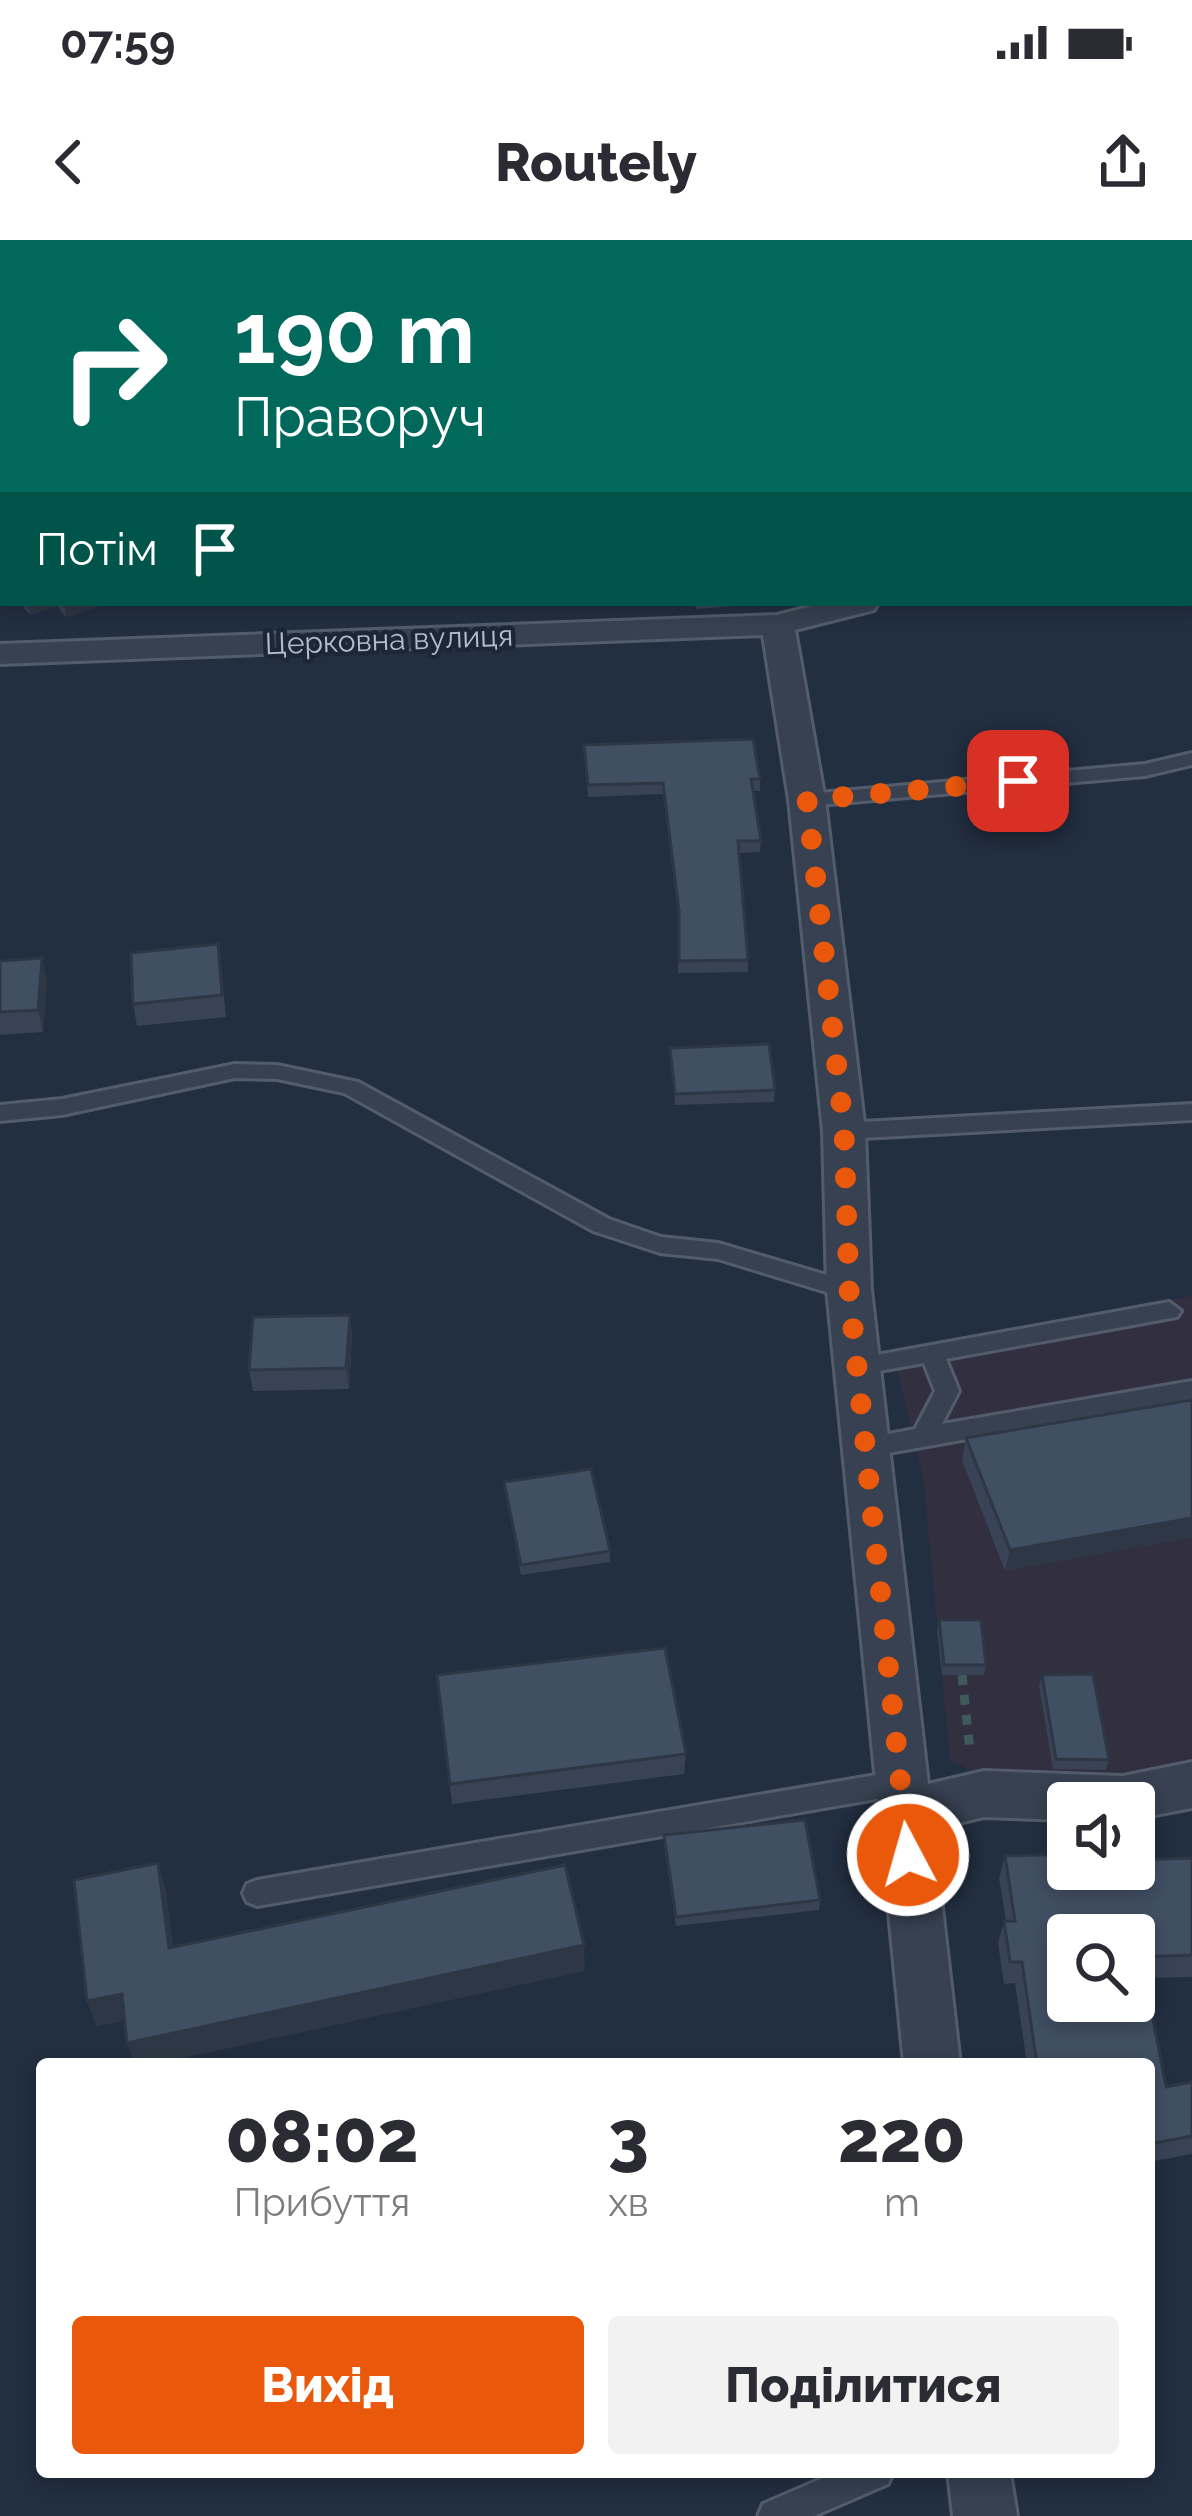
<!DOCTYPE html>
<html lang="uk">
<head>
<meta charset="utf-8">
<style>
  body { margin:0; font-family:Raleway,sans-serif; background:#f2f2f3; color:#2b2b33; height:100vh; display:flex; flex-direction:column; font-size:45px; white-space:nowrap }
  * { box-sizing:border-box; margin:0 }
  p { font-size:39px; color:#7c7c81 }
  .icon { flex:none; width:66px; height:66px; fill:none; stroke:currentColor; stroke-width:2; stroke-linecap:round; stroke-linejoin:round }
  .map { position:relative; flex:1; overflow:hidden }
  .drawer { position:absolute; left:36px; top:1818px; width:1119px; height:420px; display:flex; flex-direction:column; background:#fff; border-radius:12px; box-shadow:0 6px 18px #0003 }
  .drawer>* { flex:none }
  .guide { position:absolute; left:0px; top:0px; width:1194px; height:366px; box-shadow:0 6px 18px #0003; background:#00695c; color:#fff; overflow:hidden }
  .controls { position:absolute; left:1047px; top:1542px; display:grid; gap:24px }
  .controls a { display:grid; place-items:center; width:108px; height:108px; border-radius:12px; background:#fff; box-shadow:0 6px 18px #0003; font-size:60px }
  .pin { position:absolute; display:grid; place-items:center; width:102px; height:102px; color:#fff; margin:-51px; border-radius:24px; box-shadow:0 6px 18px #0006 }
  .me { position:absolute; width:132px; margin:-66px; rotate:354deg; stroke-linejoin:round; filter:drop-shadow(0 0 9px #0008) }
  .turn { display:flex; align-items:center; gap:42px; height:252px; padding:0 36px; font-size:54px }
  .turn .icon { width:156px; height:156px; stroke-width:2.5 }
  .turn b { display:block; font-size:84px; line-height:102px }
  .then { display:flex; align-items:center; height:114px; padding:0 36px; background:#0003; gap:24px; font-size:45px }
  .eta { display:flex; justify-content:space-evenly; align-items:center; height:204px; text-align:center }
  .eta b { font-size:72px; font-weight:800; line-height:84px }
  .button { display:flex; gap:24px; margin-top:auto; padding:24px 36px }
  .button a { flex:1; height:138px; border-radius:12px; background:#ea580c; color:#fff; font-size:48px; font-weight:800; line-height:138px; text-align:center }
  .button a+a { background:#f2f2f3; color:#2b2b33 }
  .status { display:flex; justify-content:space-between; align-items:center; height:84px; padding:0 60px; background:#fff; direction:ltr }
  .status svg { height:33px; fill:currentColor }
  header { display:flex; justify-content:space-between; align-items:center; height:156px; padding:0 36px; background:#fff; font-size:54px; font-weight:800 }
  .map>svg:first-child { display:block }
  .medical { fill:#322f41 }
  .green { fill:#243e42 }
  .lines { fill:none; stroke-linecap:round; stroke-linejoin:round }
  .service-casing { stroke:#525c6b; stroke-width:6 }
  .minor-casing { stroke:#525c6b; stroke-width:6 }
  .path { stroke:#405a5c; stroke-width:9; stroke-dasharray:10 10; stroke-linecap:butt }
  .service { fill:#374151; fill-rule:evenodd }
  .minor { fill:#374151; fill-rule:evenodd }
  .wall { fill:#384455 }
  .shaded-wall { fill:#2e3745 }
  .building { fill:#414f63; stroke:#2e3745; stroke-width:3; fill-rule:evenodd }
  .route { stroke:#ea580c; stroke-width:21; stroke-dasharray:0 37.8 }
  .labels { text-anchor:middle; stroke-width:9; stroke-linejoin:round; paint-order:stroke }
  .far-street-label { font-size:30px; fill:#b3bccb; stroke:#1c2636 }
</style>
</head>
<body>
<div class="status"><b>07:59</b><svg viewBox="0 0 49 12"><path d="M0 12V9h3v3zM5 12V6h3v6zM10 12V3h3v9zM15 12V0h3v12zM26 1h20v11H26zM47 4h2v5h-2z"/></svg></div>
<header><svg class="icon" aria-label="back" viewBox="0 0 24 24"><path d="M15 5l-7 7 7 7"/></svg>Routely<svg class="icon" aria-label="share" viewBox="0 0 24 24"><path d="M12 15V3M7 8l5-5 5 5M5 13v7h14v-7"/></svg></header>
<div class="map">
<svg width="1192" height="2276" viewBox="0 0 1192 2276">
  <rect width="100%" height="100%" fill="#222f41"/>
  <!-- medical -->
  <path class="medical" d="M 1192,1056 L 1192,1540 L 1005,1547 L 950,1520 L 923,1236 L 892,1110 Z"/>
  <!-- green -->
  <path class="green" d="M 0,0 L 420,0 L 3,3 L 0,74 Z"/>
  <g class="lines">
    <defs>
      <path id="service" d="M 1192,224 L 1192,235 L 1191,235 L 1191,224 Z
        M 1192,332 L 1192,343 L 1191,343 L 1191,332 Z
        M 1192,513 L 1192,525 L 1145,536 L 807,566 L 797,560 L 807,554 L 1145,524 Z
        M 235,824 L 277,825 L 358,842 L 609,979 L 661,997 L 718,1003 L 857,1044 L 861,1050 L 849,1059 L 718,1019 L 660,1013 L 593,991 L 344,853 L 277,839 L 235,838 L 62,875 L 0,881 L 0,865 L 62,859 Z
        M 1192,864 L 1192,880 L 844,899 L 833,891 L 844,883 Z
        M 1169,1062 L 1181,1071 L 1177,1077 L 946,1119 L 959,1151 L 942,1184 L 1192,1141 L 1192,1159 L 866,1217 L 857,1214 L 854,1207 L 857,1200 L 915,1189 L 935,1151 L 924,1123 L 857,1135 L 849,1132 L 845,1126 L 849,1120 Z
        M 900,1531 L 910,1535 L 914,1543 L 910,1551 L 900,1555 L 257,1666 L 247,1662 L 243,1653 L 247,1644 L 257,1640 Z
        M 837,2232 L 893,2232 L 888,2244 L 814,2276 L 758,2276 L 763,2264 Z"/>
      <path id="minor" d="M 512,0 L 549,0 L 551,3 L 514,3 Z
        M 1044,0 L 1070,0 L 1070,3 L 1044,3 Z
        M 1192,42 L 1192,59 L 1191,59 L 1191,42 Z
        M 0,66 L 3,66 L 3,82 L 0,82 Z
        M 824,363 L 878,363 L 874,370 L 795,390 L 825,560 L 865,891 L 871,1050 L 928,1544 L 984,1531 L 1123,1536 L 1192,1522 L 1192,1568 L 1134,1579 L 1134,1563 L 1068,1563 L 1068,1580 L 984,1577 L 933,1589 L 960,1824 L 904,1824 L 827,1050 L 823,891 L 789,560 L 763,395 L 0,424 L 0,404 L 777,375 Z
        M 948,2232 L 1010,2232 L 1017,2276 L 953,2276 Z"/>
    </defs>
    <!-- service casing -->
    <use href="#service" class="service-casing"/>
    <!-- minor casing -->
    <use href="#minor" class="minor-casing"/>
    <!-- path -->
    <path class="path" d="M 962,1435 L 970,1511"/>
    <!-- service -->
    <use href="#service" class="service"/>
    <!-- minor -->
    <use href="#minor" class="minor"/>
  </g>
  <!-- wall -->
  <path class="wall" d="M 3,301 L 3,343 L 0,340 L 0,302 Z
    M 20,363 L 108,363 L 66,377 L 57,366 L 30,375 Z
    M 694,363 L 771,363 L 697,369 Z
    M 584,505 L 760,539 L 760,551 L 753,551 L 761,601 L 760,612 L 739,613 L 748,720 L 748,732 L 678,733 L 679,683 L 663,554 L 588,557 Z
    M 0,721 L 47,741 L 43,792 L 0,795 Z
    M 221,726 L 226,777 L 137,786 L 133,764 Z
    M 670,808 L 775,850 L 774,862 L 675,865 Z
    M 350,1075 L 352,1097 L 349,1149 L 253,1151 L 249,1130 Z
    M 1192,1160 L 1005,1331 L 962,1220 L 966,1198 Z
    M 504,1242 L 610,1311 L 610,1322 L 521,1335 Z
    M 939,1380 L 986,1425 L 984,1435 L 942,1435 L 937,1391 Z
    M 437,1435 L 686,1514 L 684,1534 L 452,1564 Z
    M 1042,1435 L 1109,1520 L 1106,1530 L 1053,1529 L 1039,1446 Z
    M 664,1595 L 820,1660 L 819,1670 L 676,1686 L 664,1605 Z
    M 1005,1616 L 1068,1629 L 1192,1618 L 1192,1737 L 1145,1738 L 1166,1847 L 1192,1842 L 1192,1914 L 1149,1922 L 1149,1824 L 1027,1824 L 1015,1743 L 1004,1744 L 998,1703 L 1004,1681 L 1006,1681 L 999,1638 Z"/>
  <!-- shaded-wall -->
  <path class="shaded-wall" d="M 27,363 L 57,363 L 57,366 L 30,375 Z
    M 64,363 L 108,363 L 66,377 Z
    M 42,718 L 47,741 L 43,792 L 38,770 Z
    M 350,1075 L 352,1097 L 349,1149 L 346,1128 Z
    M 1192,1278 L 1192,1298 L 1005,1331 L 1010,1310 Z
    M 158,1623 L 166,1650 L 177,1735 L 169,1708 Z
    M 584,1705 L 585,1731 L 155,1824 L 135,1824 L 127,1803 Z
    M 122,1754 L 131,1779 L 96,1787 L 87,1761 Z"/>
  <!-- building -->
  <path class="building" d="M 3,301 L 3,320 L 0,317 L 0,302 Z
    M 753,499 L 760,539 L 751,539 L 761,601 L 738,601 L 748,720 L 679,721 L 679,671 L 663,543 L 588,545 L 584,505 Z
    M 218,704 L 222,755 L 133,764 L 131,713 Z
    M 42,718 L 38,770 L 0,772 L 0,721 Z
    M 769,804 L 775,850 L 675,854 L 670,808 Z
    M 350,1075 L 346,1128 L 249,1130 L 253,1077 Z
    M 1192,1160 L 1192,1278 L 1010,1310 L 966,1198 Z
    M 591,1229 L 610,1311 L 521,1325 L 504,1242 Z
    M 939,1380 L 981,1380 L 986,1425 L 944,1425 Z
    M 665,1408 L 686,1514 L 450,1544 L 437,1435 Z
    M 1093,1434 L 1109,1520 L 1056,1519 L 1042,1435 Z
    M 805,1580 L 820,1660 L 676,1677 L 664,1595 Z
    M 1068,1614 L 1068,1629 L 1134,1629 L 1134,1620 L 1192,1618 L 1192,1715 L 1141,1717 L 1166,1847 L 1192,1842 L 1192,1896 L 1149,1904 L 1149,1824 L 1037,1824 L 1022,1722 L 1010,1722 L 1004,1681 L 1015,1681 L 1005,1616 ZM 1068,1695 L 1134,1695 L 1134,1761 L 1068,1761 Z
    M 158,1623 L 169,1708 L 565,1625 L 584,1705 L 127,1803 L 122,1754 L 87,1761 L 74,1640 Z"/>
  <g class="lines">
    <!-- route -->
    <path class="route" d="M 908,1615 L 849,1050 L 844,890 L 807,560 L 1018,541"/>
  </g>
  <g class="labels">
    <!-- far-street labels -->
    <g class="far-street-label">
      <text transform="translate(389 400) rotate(-2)" y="10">Церковна вулиця</text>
    </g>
  </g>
</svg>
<div class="controls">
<a><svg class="icon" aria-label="sound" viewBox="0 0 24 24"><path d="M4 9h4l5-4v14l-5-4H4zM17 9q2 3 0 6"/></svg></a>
<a><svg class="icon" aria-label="search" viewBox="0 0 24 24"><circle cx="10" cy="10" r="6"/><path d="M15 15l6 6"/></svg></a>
</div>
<div class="pin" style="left:1018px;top:541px;background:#d93025"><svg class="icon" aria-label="arrive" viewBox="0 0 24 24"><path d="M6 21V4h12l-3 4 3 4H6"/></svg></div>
<svg class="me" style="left:908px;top:1615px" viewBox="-20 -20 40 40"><circle r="17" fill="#ea580c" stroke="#fff" stroke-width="3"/><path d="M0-11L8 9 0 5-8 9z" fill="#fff"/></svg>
<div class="guide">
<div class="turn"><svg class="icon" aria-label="right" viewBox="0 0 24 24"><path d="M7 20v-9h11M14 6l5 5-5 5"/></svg><div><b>190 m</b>Праворуч</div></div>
<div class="then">Потім<svg class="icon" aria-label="arrive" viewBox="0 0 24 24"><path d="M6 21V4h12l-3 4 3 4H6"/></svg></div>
</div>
<section class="drawer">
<div class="eta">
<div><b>08:02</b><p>Прибуття</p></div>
<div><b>3</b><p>хв</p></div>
<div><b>220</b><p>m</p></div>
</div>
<div class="button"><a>Вихід</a><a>Поділитися</a></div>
</section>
</div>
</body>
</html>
